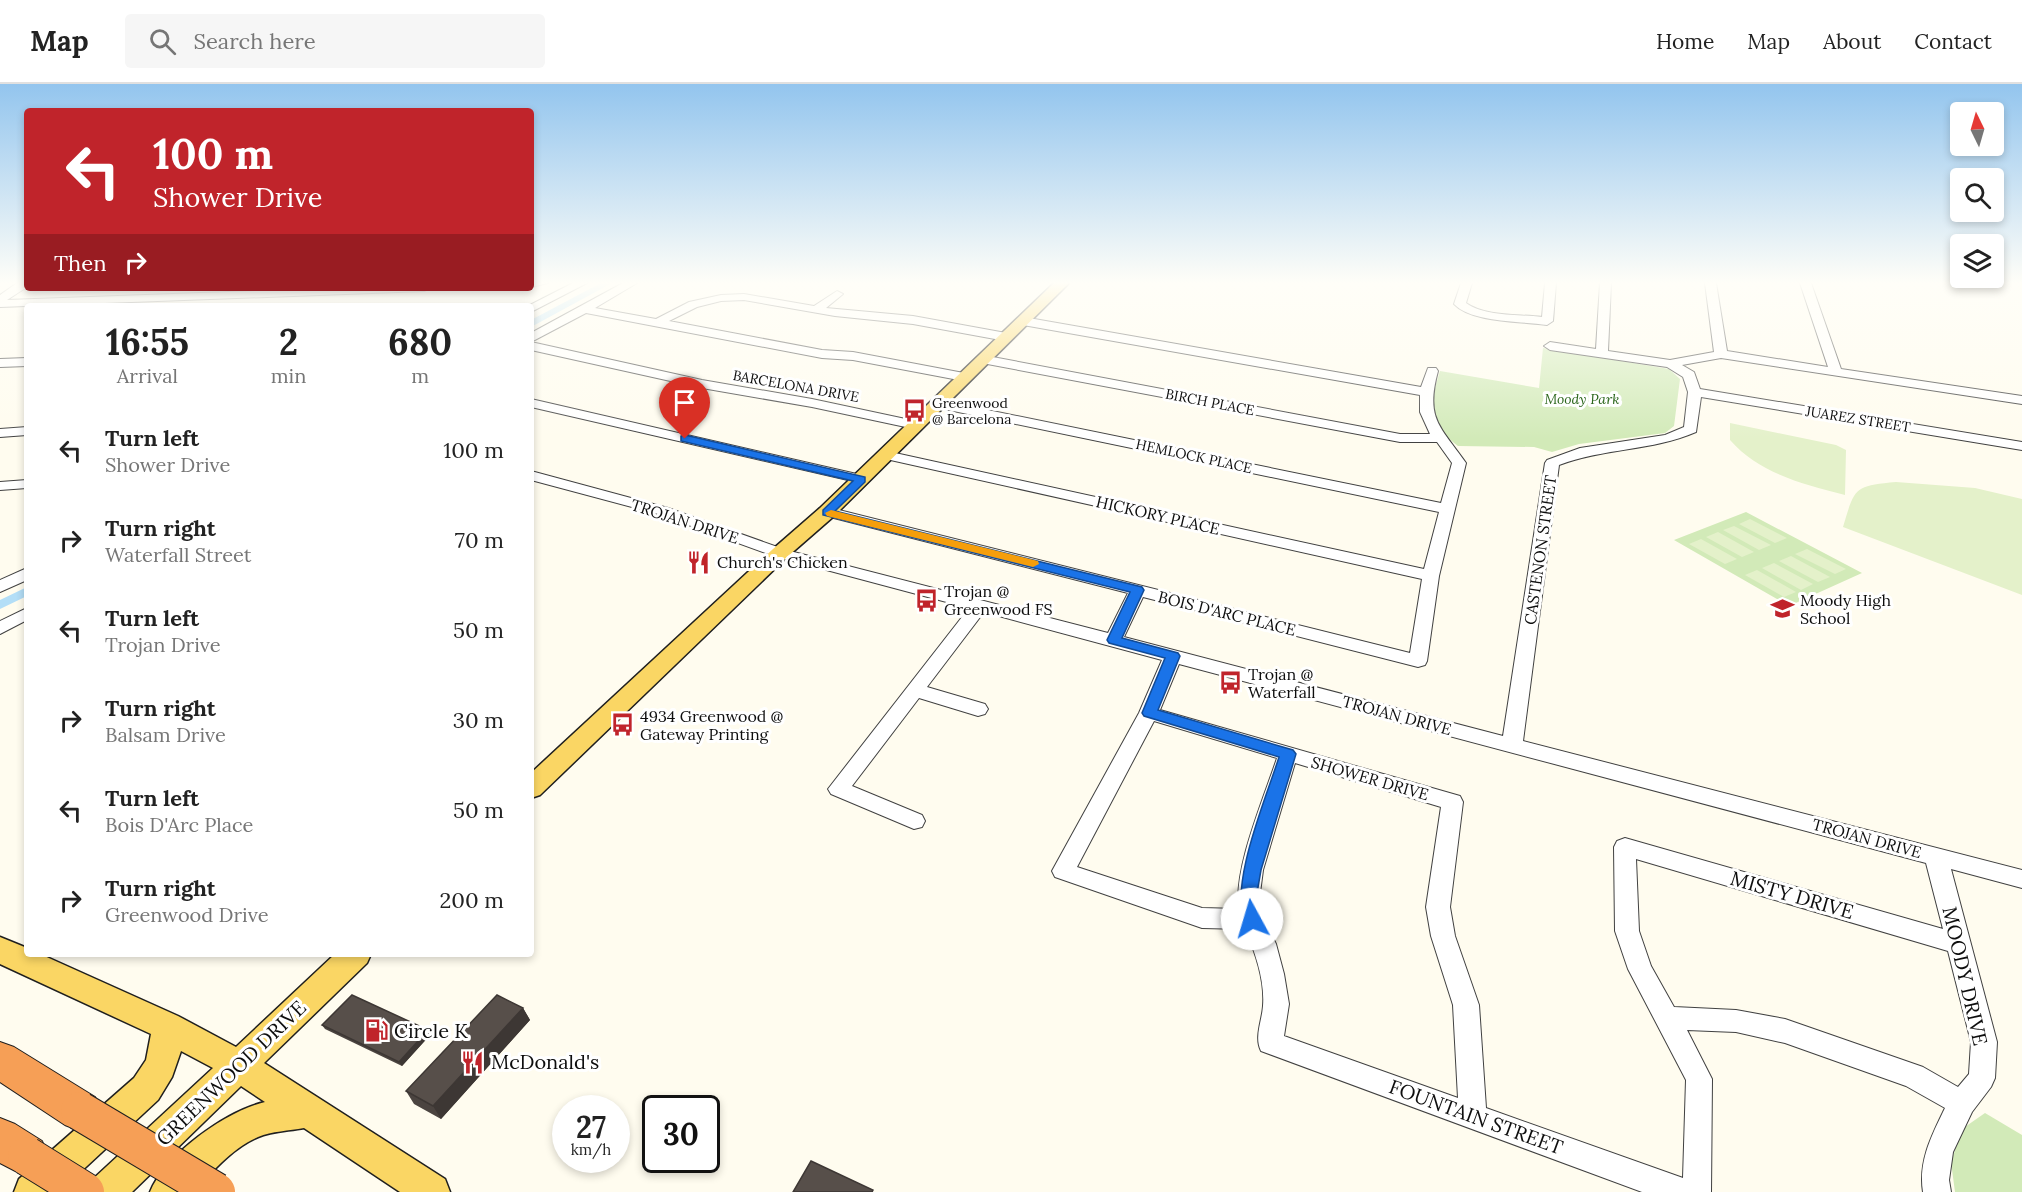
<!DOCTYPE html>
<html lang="en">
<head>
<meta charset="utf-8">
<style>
  body { margin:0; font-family:Lora,serif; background:#f6f6f6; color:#222; height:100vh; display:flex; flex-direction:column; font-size:22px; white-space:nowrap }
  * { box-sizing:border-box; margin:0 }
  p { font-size:20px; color:#767676 }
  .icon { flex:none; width:33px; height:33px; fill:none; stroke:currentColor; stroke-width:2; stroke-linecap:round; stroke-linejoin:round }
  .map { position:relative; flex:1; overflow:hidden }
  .panel { position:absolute; left:24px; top:219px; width:510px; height:654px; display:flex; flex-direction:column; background:#fff; border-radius:6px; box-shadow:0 3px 9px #0003 }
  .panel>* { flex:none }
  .banner { position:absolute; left:24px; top:24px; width:510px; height:183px; border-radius:6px; box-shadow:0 3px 9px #0003; background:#c0242b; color:#fff; overflow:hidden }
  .needle { width:39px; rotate:355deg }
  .controls { position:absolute; left:1950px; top:18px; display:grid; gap:12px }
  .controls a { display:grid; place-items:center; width:54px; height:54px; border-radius:6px; background:#fff; box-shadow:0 3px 9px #0003; font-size:30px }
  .speed { position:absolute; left:552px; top:1011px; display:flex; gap:12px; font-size:30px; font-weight:700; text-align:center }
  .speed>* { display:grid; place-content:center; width:78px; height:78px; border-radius:50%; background:#fff; box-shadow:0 3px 9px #0003; line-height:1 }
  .speed small { font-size:15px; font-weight:400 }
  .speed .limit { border:3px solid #111; border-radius:9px; background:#fff; color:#111 }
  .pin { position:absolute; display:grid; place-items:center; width:51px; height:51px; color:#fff; margin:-62px -26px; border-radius:50% 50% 50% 0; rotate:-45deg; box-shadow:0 0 6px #0007 }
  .pin .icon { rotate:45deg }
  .me { position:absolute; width:66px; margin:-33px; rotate:354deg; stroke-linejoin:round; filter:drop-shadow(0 0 4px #0008) }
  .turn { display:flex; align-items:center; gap:21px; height:126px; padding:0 30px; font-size:27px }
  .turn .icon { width:78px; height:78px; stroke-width:2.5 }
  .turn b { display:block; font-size:42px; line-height:51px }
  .then { display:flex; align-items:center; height:57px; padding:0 30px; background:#0003; gap:12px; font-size:22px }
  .eta { display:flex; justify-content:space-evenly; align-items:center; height:102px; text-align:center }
  .eta b { font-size:36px; font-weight:800; line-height:42px }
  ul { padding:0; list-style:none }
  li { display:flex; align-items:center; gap:18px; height:90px; padding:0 30px }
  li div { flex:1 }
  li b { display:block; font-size:22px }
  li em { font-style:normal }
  header { display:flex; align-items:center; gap:36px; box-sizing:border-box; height:84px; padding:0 30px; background:#fff; border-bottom:2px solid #e0e0e0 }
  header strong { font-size:28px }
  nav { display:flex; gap:33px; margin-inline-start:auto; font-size:21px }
  .search { width:420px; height:54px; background:#f6f6f6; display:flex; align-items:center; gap:15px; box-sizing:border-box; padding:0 21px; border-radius:6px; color:#767676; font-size:22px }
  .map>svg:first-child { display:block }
  .green { fill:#d2eab8 }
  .pitch { fill:#e4f1ca }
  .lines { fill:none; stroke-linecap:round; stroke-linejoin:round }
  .canal { fill:#b3def7; fill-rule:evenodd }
  .minor-casing { stroke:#414141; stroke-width:2 }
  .major-casing { stroke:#1f1f1f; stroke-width:3 }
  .highway-casing { stroke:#1f1f1f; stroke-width:2 }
  .minor { fill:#fff; fill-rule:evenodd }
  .major { fill:#fad664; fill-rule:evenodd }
  .highway { fill:#f69f56; fill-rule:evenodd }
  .highway-bridge-casing { stroke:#1f1f1f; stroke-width:40; stroke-linecap:butt }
  .highway-bridge { stroke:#f69f56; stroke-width:38 }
  .wall { fill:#4b4440 }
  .shaded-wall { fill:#3d3734 }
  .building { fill:#574f4a; stroke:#3d3734; stroke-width:1.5 }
  .route { fill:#1a73e8; stroke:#114b97; stroke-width:1.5 }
  .slow { fill:#f59e0b }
  .labels { text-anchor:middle; stroke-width:6; stroke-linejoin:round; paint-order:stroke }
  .far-street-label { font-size:14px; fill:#0e0e0e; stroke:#fff }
  .far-park-label { font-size:14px; font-style:italic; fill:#2c671d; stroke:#fff }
  .far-poi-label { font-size:14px; fill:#0e0e0e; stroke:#fff; text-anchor:start }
  .street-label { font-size:16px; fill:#0e0e0e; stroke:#fff }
  .poi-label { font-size:16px; fill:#0e0e0e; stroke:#fff; text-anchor:start }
  .near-street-label { font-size:20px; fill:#0e0e0e; stroke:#fff }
  .near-poi-label { font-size:20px; fill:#0e0e0e; stroke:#fff; text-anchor:start }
</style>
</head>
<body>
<header>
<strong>Map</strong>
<div class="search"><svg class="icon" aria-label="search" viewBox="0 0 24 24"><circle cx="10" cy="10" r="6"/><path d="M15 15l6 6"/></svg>Search here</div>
<nav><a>Home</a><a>Map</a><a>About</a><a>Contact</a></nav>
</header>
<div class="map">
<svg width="2022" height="1108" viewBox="0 0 2022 1108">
  <rect width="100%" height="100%" fill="#fffcef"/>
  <!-- green -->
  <path class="green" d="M 1543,264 L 1669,285 L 1680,295 L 1674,342 L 1665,349 L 1579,360 L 1552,368 L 1534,363 L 1458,362 C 1425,336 1429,323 1440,287 L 1539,304 Z
    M 1746,428 L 1862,489 L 1789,522 L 1674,456 Z
    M 1985,1029 L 2022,1051 L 2022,1108 L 1955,1108 L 1951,1078 L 1962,1045 Z"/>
  <!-- pitch -->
  <path class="pitch" d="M 1730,339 L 1836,361 L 1846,366 L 1845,411 C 1803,400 1760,390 1730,356 Z
    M 1896,398 L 1975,404 L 2022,415 L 2022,511 L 1843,443 C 1855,403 1854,402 1896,398 Z
    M 1750,435 L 1787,454 L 1775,459 L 1739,440 Z
    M 1734,442 L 1771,461 L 1759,466 L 1723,446 Z
    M 1718,448 L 1754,468 L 1742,473 L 1706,453 Z
    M 1701,455 L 1737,475 L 1725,480 L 1689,460 Z
    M 1807,465 L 1846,485 L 1835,490 L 1795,470 Z
    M 1791,472 L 1830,493 L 1818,498 L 1779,477 Z
    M 1774,479 L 1813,500 L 1801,506 L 1762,484 Z
    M 1757,486 L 1796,508 L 1784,513 L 1745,491 Z"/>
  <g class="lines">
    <!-- canal -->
    <path class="canal" d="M 601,199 L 612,199 L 531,243 L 531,236 Z
      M 27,503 L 27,512 L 0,525 L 0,516 Z"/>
    <defs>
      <path id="minor" d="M 17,199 L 27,199 L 27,203 L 7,216 L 336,204 L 430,204 L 424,207 L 0,223 L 0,211 Z
        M 531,199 L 548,199 L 531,203 Z
        M 573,199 L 587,199 L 531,228 L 531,222 L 528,222 Z
        M 623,199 L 637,199 L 595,224 L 656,235 L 689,218 L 721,211 L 744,210 L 814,222 L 837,207 L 843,210 L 826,224 L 913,232 L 1006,249 L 1012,253 L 1006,257 L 913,240 L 835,232 L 744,216 L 721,217 L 697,223 L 669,237 L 822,266 L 853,268 L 969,290 L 970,293 L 969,296 L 964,297 L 853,276 L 822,274 L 586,229 L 531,258 L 531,249 Z
        M 1461,199 L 1472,199 L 1466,219 C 1486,233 1518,230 1542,233 L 1545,199 L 1556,199 L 1553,237 L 1547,241 C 1522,237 1472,239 1454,220 Z
        M 1600,199 L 1611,199 L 1608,267 L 1670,276 L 1714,268 L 1705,199 L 1716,199 L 1727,267 L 1828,283 L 1800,199 L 1811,199 L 1841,285 L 2022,312 L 2022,320 L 1721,274 L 1682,281 L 1694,288 L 1700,305 L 2022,358 L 2022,366 L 1701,313 L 1696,348 C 1652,367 1604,364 1559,381 L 1523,657 L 2022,786 L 2022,804 L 1951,785 L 1997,958 L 1995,994 L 1991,1003 L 1972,1028 L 1953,1068 L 1949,1096 L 1951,1108 L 1923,1108 C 1918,1077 1932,1051 1945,1024 L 1906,1002 L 1785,959 L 1736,948 L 1687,946 L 1712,995 L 1711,1108 L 1642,1108 L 1261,967 C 1254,953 1262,937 1263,922 C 1265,897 1255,867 1245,845 L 1202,844 L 1055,793 L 1052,787 L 1139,629 L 1162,576 L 984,528 L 927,603 L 985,620 L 988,625 L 985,630 L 978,632 L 919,614 L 852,702 L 922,731 L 925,737 L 922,743 L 914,745 L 831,710 L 828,705 L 969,524 L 774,472 L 658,430 L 531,396 L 531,387 L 668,424 L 786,466 L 1108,549 L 1128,509 L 822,431 L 819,428 L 827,423 L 1410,569 L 1422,495 L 886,375 L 879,371 L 886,367 L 1424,485 L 1439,428 L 939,324 L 932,320 L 939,316 L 1441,419 L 1452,379 L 1437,358 L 1400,358 L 982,279 L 976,275 L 982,271 L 1400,350 L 1430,350 L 1420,328 L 1420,311 L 1023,241 L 1017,237 L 1023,233 L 1421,303 L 1428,284 L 1436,284 L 1438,287 C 1425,335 1440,342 1466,379 L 1439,492 L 1427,577 L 1425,581 L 1418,583 L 1143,513 L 1124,553 L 1503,652 L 1545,379 L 1547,376 L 1580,364 L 1665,351 L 1684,343 L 1688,308 L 1683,293 L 1667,283 L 1550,266 L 1544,262 L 1550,258 L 1596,265 ZM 1179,580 L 1926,779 L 1943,845 L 1625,754 L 1617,757 L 1614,763 L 1615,847 L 1628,885 L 1686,996 L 1683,1094 L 1486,1024 L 1479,921 L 1455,852 L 1450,823 L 1463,718 L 1460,712 L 1160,626 ZM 1154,637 L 1277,674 C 1264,714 1233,785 1239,825 L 1202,824 L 1077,783 ZM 1295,679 L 1441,723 L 1426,823 L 1431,852 L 1453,921 L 1458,1014 L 1284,952 L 1289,920 L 1284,890 L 1276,860 L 1264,835 L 1260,809 L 1263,786 ZM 1636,775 L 1948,867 L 1971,958 L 1969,990 L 1958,1003 L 1923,983 L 1785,935 L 1736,926 L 1674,923 L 1651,882 L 1639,847 Z
        M 531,258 L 702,296 L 812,315 L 915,337 L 922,341 L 915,345 L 812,323 L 702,304 L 531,266 Z
        M 27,274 L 27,282 L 0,283 L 0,275 Z
        M 531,315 L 861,391 L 868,395 L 861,399 L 531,323 Z
        M 27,343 L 27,351 L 0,353 L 0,345 Z
        M 27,396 L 27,404 L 0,406 L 0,398 Z
        M 27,484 L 27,496 L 0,508 L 0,496 Z
        M 27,524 L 27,536 L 0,550 L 0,537 Z"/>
      <path id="major" d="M 1054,199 L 1069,199 L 834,432 L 787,473 L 540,711 L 531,714 L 531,689 L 773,465 L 820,424 Z
        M 0,853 L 27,864 L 27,870 L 40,870 L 178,932 L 236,963 L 335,870 L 371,870 L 367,879 L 264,979 L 445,1095 L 450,1108 L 400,1108 L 304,1044 C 289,1047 272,1047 258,1053 C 232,1064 212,1088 193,1108 L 150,1108 C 165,1071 226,1027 265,1018 L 241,1002 L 132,1108 L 88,1108 L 93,1095 L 213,984 L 181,967 L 172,993 L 158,1016 L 59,1108 L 14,1108 L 19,1095 L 134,994 L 146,976 L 151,950 L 0,880 Z"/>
      <path id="highway" d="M 0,958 L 14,963 L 95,1013 L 101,1027 L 95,1041 L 80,1047 L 65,1041 L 0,998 Z
        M 0,1034 L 15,1040 L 42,1057 L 48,1072 L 42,1087 L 27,1093 L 0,1079 Z"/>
    </defs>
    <!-- minor casing -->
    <use href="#minor" class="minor-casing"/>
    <!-- major casing -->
    <use href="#major" class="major-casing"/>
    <!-- highway casing -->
    <use href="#highway" class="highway-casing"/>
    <!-- minor -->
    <use href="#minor" class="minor"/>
    <!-- major -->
    <use href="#major" class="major"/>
    <!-- highway -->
    <use href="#highway" class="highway"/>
    <defs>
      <path id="highway-bridge" d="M 80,1027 L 216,1108
        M 27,1072 L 85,1108"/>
    </defs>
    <!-- highway-bridge casing -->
    <use href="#highway-bridge" class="highway-bridge-casing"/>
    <!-- highway-bridge -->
    <use href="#highway-bridge" class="highway-bridge"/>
  </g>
  <!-- wall -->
  <path class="wall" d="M 523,924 L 530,936 L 441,1035 L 414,1020 L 406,1007 Z
    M 322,941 L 431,950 L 402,982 L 325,945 Z"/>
  <!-- shaded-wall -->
  <path class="shaded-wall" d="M 523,924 L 530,936 L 441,1035 L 433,1022 Z
    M 428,946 L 431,950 L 402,982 L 399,978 Z"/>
  <!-- building -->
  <path class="building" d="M 352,911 L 428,946 L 399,978 L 322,941 Z
    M 497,911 L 523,924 L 433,1022 L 406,1007 Z
    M 811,1077 L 873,1106 L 872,1108 L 793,1108 Z"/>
  <!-- sky -->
  <linearGradient id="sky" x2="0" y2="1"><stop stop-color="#93c5ee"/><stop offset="0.56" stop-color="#fffef8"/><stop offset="1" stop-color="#fffef8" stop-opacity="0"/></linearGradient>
  <rect width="2022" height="355" fill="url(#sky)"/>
  <!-- route -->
  <path class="route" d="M 685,351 L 865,393 L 865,398 L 835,427 L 1142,503 L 1144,506 L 1122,554 L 1178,569 L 1180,572 L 1158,626 L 1293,666 L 1296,670 L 1261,786 L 1257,809 L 1261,835 L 1259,841 L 1252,843 L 1246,841 C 1227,804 1267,712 1279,673 L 1144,632 L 1142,629 L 1165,574 L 1109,559 L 1107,556 L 1130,508 L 823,431 L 823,426 L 853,397 L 681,357 L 681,352 Z"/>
  <!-- slow -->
  <path class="slow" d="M 831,426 L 1038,477 L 1039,480 L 1033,483 L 827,432 L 825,429 Z"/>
  <!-- icons -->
  <defs>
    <symbol id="bus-bare" viewBox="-9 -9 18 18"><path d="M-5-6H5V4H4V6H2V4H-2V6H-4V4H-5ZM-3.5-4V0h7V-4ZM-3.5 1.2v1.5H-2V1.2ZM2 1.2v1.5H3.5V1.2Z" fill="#c0242b" stroke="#fff" stroke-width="2.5" paint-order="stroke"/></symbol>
    <symbol id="restaurant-bare" viewBox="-9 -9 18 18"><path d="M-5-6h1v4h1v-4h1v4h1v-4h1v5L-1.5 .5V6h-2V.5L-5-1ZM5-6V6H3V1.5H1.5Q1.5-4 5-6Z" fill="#c0242b" stroke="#fff" stroke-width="2.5" paint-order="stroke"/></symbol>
    <symbol id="school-bare" viewBox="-9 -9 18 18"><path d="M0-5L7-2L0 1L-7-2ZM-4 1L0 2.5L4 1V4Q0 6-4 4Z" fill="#c0242b" stroke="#fff" stroke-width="2.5" paint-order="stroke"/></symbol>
    <symbol id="fuel-bare" viewBox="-9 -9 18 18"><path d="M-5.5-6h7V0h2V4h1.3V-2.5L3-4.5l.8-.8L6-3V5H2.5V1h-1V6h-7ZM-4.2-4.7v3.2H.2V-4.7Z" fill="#c0242b" stroke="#fff" stroke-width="2.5" paint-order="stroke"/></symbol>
  </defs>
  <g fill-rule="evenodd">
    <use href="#bus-bare" x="898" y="310" width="33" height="33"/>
    <use href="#restaurant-bare" x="682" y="462" width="33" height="33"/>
    <use href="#bus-bare" x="910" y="500" width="33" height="33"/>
    <use href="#school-bare" x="1766" y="508" width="33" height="33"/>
    <use href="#bus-bare" x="1214" y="582" width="33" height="33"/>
    <use href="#bus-bare" x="606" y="624" width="33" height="33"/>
    <use href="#fuel-bare" x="360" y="930" width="33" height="33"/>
    <use href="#restaurant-bare" x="456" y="962" width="33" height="33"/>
  </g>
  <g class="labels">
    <!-- far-street labels -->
    <g class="far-street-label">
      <text transform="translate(796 302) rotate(10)" y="5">BARCELONA DRIVE</text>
      <text transform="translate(1210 318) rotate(11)" y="5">BIRCH PLACE</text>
      <text transform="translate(1858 335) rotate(9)" y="5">JUAREZ STREET</text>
      <text transform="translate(1194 372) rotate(12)" y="5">HEMLOCK PLACE</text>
    </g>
    <!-- far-park labels -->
    <g class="far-park-label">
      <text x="1582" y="320">Moody Park</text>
    </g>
    <!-- far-poi labels -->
    <g class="far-poi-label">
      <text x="932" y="324">Greenwood<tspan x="932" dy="16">@ Barcelona</tspan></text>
    </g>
    <!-- street labels -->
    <g class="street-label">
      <text transform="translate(1158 431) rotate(13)" y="6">HICKORY PLACE</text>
      <text transform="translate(685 437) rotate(18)" y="6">TROJAN DRIVE</text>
      <text transform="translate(1540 466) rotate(-82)" y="6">CASTENON STREET</text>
      <text transform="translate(1227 529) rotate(14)" y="6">BOIS D'ARC PLACE</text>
      <text transform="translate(1397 631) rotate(15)" y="6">TROJAN DRIVE</text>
      <text transform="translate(1370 694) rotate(16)" y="6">SHOWER DRIVE</text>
      <text transform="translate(1867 754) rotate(15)" y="6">TROJAN DRIVE</text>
    </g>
    <!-- poi labels -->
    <g class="poi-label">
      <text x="717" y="484">Church's Chicken</text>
      <text x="944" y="513">Trojan @<tspan x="944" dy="18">Greenwood FS</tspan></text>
      <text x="1800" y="522">Moody High<tspan x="1800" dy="18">School</tspan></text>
      <text x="1248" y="596">Trojan @<tspan x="1248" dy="18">Waterfall</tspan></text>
      <text x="640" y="638">4934 Greenwood @<tspan x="640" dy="18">Gateway Printing</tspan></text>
    </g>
    <!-- near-street labels -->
    <g class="near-street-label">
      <text transform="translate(1792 811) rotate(16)" y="7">MISTY DRIVE</text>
      <text transform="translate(1965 892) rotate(77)" y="7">MOODY DRIVE</text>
      <text transform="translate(231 989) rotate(-44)" y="7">GREENWOOD DRIVE</text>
      <text transform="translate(1476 1033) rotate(20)" y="7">FOUNTAIN STREET</text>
    </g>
    <!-- near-poi labels -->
    <g class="near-poi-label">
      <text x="394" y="954">Circle K</text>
      <text x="491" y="985">McDonald's</text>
    </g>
  </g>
</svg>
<div class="controls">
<a><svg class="needle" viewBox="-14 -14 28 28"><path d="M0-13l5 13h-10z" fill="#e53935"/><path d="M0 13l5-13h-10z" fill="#767676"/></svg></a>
<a><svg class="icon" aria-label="search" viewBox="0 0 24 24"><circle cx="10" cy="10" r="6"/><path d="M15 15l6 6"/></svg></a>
<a><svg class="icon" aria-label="layers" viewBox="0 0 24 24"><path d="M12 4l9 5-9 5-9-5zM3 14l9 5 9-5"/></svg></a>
</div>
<div class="speed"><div>27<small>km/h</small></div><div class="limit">30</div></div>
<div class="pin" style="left:685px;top:355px;background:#d93025"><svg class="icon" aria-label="arrive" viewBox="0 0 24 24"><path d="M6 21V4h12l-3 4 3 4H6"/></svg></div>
<svg class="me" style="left:1252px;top:835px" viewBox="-20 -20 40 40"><circle r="19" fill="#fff"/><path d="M0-13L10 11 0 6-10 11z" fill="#1a73e8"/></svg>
<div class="banner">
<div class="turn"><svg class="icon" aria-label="left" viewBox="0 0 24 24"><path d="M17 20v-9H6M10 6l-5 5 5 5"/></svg><div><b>100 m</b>Shower Drive</div></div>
<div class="then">Then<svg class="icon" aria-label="right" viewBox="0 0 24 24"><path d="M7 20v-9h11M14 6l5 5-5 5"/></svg></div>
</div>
<section class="panel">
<div class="eta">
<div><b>16:55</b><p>Arrival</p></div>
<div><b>2</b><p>min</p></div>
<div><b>680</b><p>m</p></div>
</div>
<ul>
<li><svg class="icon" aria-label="left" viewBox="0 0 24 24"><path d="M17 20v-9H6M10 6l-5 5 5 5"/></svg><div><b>Turn left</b><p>Shower Drive</p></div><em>100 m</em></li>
<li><svg class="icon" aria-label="right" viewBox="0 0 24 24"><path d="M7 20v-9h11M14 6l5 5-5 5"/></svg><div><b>Turn right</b><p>Waterfall Street</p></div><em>70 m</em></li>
<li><svg class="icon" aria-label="left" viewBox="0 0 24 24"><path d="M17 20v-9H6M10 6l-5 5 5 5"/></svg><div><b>Turn left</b><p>Trojan Drive</p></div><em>50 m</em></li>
<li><svg class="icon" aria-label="right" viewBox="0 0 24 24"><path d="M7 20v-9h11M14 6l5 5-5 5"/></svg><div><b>Turn right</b><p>Balsam Drive</p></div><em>30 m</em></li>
<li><svg class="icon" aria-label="left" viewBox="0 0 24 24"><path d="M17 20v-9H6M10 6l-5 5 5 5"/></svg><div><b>Turn left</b><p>Bois D'Arc Place</p></div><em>50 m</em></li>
<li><svg class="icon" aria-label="right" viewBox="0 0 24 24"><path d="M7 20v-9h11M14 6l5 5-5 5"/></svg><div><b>Turn right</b><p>Greenwood Drive</p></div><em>200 m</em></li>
</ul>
</section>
</div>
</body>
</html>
